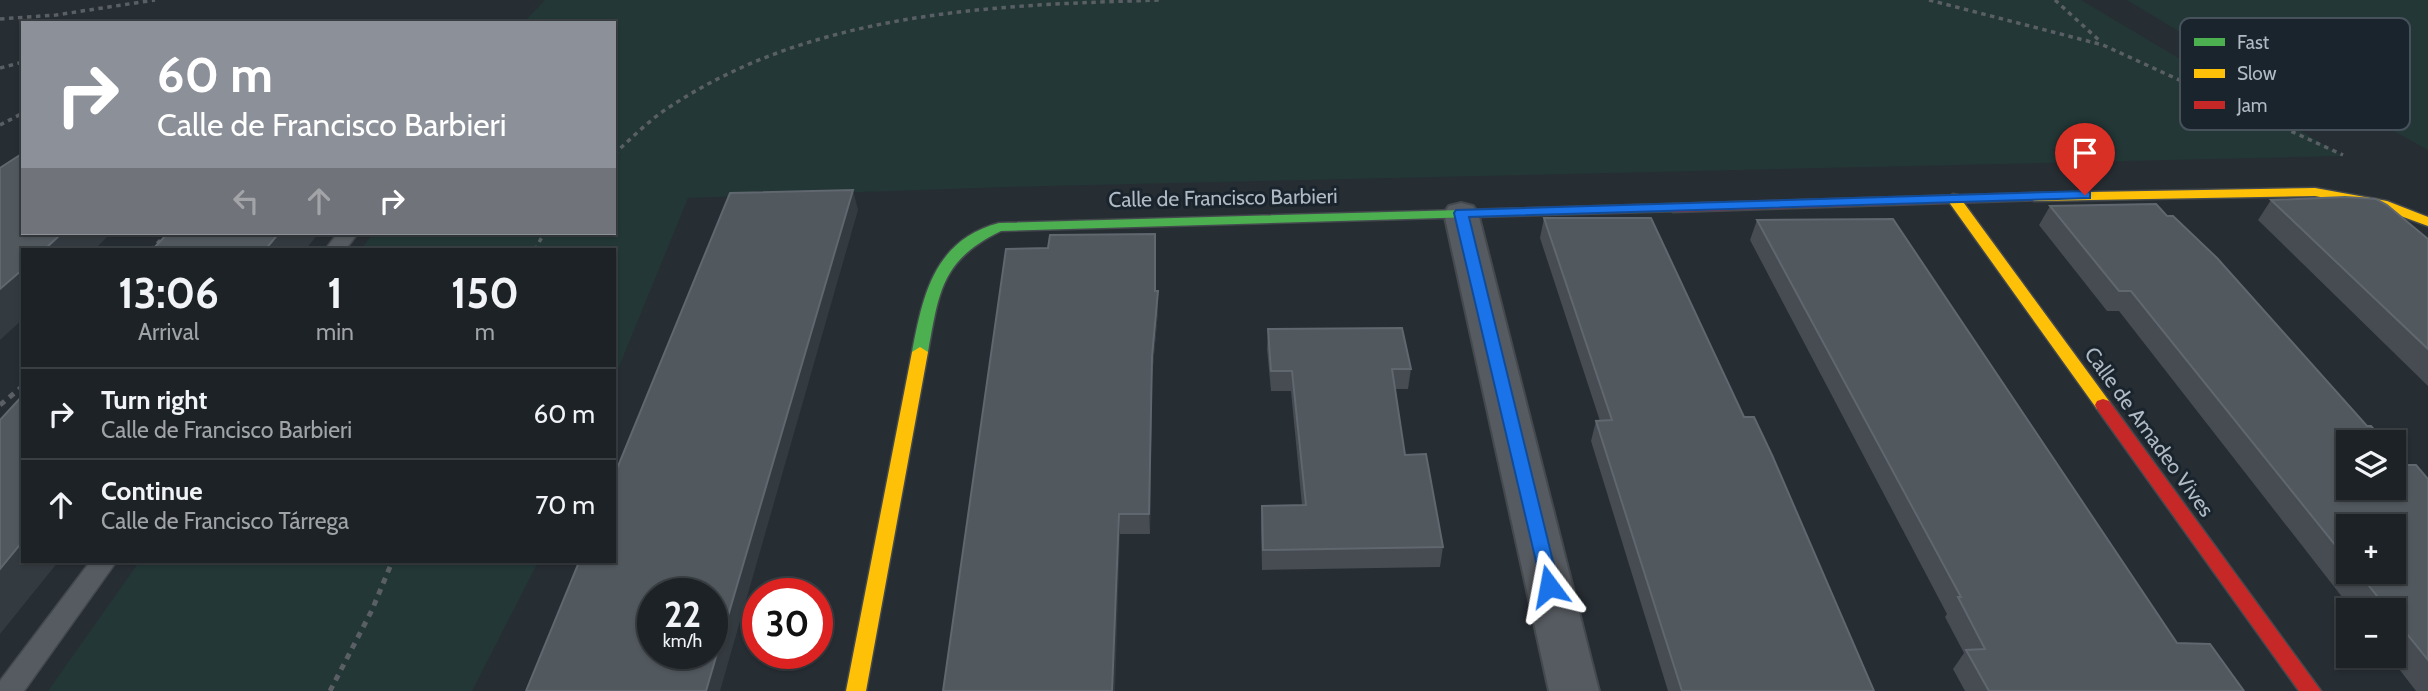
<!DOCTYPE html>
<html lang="en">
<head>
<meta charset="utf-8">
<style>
  body { margin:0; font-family:Cabin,sans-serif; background:#252a2e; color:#f1f3f6; height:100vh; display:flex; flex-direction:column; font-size:26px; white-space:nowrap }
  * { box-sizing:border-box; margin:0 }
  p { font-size:23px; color:#a0a4a7 }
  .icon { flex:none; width:38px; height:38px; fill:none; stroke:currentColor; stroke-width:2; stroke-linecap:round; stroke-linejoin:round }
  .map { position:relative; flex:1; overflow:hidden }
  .details { position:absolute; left:21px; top:248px; width:595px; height:315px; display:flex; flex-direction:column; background:#1c2226; border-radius:0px; box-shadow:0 2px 5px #0004,0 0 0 2px #3a3f43 }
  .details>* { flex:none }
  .banner { position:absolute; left:21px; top:21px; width:595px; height:214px; border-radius:0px; box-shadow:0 2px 5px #0004,0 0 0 2px #3a3f43; background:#8c9099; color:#fff; overflow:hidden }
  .buttons { position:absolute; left:2336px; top:430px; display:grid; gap:14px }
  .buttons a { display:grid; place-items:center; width:70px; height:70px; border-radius:0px; background:#1c2226; box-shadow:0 2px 5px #0004,0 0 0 2px #3a3f43; font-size:35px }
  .speed { position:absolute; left:637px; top:578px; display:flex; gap:14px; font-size:35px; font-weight:700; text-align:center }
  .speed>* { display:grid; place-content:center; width:91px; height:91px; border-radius:50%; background:#1c2226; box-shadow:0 2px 5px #0004,0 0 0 2px #3a3f43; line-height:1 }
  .speed small { font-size:18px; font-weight:400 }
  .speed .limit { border:10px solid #d22; background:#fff; color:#111 }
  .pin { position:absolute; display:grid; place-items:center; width:60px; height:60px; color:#fff; margin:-72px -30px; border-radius:50% 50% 50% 0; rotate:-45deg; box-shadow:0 0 7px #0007 }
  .pin .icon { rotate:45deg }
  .me { position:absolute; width:77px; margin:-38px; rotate:347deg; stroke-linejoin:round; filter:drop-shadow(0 0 5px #0008) }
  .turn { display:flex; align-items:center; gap:24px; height:147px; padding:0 21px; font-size:32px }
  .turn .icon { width:91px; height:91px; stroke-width:2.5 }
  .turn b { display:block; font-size:49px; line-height:60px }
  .lanes { display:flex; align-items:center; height:66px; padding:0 21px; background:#0003; justify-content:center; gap:35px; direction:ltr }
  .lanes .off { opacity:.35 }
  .eta { display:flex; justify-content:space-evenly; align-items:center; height:119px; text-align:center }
  .eta b { font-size:42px; font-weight:800; line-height:49px }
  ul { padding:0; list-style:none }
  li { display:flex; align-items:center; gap:21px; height:91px; padding:0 21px; border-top:2px solid #3a3f43 }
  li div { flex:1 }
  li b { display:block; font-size:26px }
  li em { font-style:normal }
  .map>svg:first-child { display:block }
  .green { fill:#233737 }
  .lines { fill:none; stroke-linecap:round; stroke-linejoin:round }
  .lane-casing { stroke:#44494e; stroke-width:3 }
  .street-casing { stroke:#44494e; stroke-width:4 }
  .fast-casing { stroke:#44494e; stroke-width:3 }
  .slow-casing { stroke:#44494e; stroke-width:3 }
  .jam-casing { stroke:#44494e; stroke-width:3 }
  .path-far1 { stroke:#595f64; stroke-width:3.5; stroke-dasharray:4.5 4.5; stroke-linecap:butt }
  .path { stroke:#595f64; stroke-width:5; stroke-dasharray:6 6; stroke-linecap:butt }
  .lane { fill:#565b61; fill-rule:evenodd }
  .street { fill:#565b61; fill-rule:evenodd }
  .fast { fill:#4caf50; fill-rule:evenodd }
  .slow { fill:#ffc107; fill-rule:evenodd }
  .jam { fill:#c62828; fill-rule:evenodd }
  .wall { fill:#464c52; fill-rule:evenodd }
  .shaded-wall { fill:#343b40 }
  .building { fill:#51585e; stroke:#60676e; stroke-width:2; fill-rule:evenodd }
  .route { fill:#1a73e8; stroke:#114b97; stroke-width:2 }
  .labels { text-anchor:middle; stroke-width:6; stroke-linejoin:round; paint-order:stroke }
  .street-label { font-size:21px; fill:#afbac5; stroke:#1a242d }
  .key { fill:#1a242d; stroke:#47515b; stroke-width:2 }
  .key-label { font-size:19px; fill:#afbac5 }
</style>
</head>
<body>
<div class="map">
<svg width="2428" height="691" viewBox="0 0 2428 691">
  <rect width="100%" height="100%" fill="#262d33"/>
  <!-- green -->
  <path class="green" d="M 545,0 L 2081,0 L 2343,156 L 1005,187 L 688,198 L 614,379 L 614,250 L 361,250 L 373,233 L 614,233 L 614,23 L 523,23 Z
    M 2127,0 L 2428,0 L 2428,150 L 2226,38 L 2193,40 Z
    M 139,562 L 538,562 L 472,691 L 48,691 Z"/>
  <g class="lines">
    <defs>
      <path id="lane" d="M 338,233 L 358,233 L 345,250 L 325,250 Z
        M 90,562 L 116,562 L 24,691 L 0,691 L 0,681 Z"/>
      <path id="street" d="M 1461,203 L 1473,206 L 1478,213 L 1599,691 L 1549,691 L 1444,213 L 1449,206 Z"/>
      <path id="fast" d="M 1673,204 L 1678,205 L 1680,208 L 1678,211 L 1001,231 C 941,260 939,292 928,352 L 920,357 L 912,352 C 923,295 934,240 999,223 Z"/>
      <path id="slow" d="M 2315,188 L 2387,201 L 2428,217 L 2428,226 L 2379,208 L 2315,196 L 2034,201 L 2027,197 L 2034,193 Z
        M 1953,194 L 1958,195 L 2109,401 L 2111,405 L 2109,409 L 2097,409 L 1946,198 Z
        M 920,347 L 928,352 L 866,691 L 846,691 L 912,352 Z"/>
      <path id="jam" d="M 2034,193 L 2041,197 L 2039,200 L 1673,212 L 1666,208 L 1673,204 Z
        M 2103,399 L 2109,401 L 2321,691 L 2299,691 L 2097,409 L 2095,405 L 2097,401 Z"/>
    </defs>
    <!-- lane casing -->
    <use href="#lane" class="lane-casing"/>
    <!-- street casing -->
    <use href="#street" class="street-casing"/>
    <!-- fast casing -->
    <use href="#fast" class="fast-casing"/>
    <!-- slow casing -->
    <use href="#slow" class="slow-casing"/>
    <!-- jam casing -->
    <use href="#jam" class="jam-casing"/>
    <!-- path-far1 -->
    <path class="path-far1" d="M 1929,0 L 2103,45 L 2343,155
      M 2055,0 L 2101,42
      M 0,19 L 56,15 L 155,0
      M 0,68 L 23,62
      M 0,125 L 23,113
      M 614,154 C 632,138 650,119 671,106 C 816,11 994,5 1162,0
      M 151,250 L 167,233
      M 535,250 L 544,233"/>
    <!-- path -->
    <path class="path" d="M 0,405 L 23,386
      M 330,691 L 372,610 L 392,562"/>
    <!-- lane -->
    <use href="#lane" class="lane"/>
    <!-- street -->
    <use href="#street" class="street"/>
    <!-- fast -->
    <use href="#fast" class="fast"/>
    <!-- slow -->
    <use href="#slow" class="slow"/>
    <!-- jam -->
    <use href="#jam" class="jam"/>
  </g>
  <!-- wall -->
  <path class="wall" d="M 2271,200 L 2428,239 L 2428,386 L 2258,220 Z
    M 2050,206 L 2367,426 L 2406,465 L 2428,479 L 2428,691 L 2416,691 L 2389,656 L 2394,656 L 2394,611 L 2353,611 L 2119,311 L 2107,311 L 2039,225 ZM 2348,527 L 2394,572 L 2348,572 Z
    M 1544,218 L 1744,417 L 1874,691 L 1668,691 L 1591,441 L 1596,421 L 1600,421 L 1540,238 Z
    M 1757,220 L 2177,643 L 2244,691 L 1965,691 L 1953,669 L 1964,653 L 1945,617 L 1947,614 L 1750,240 Z
    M 1155,234 L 1156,291 L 1158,291 L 1158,311 L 1152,377 L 1150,534 L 1120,534 L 1048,248 Z
    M 1268,329 L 1411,369 L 1408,389 L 1395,389 L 1405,455 L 1443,547 L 1440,567 L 1262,570 L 1261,526 L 1262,506 L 1302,505 L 1291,391 L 1271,391 L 1267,349 Z"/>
  <!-- shaded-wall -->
  <path class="shaded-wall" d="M 853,190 L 858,210 L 720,691 L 706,691 Z
    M 62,233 L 111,233 L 94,250 L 44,250 Z
    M 279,233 L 319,233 L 305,250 L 265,250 Z
    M 23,269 L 23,319 L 0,340 L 0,289 Z
    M 1158,291 L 1158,311 L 1152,377 L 1150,534 L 1149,514 L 1152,357 Z
    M 1119,514 L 1120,534 L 1115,691 L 1112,691 Z
    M 23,541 L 23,562 L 58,562 L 0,634 L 0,569 Z"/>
  <!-- building -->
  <path class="building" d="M 23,153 L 23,233 L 62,233 L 44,250 L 23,250 L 23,269 L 0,289 L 0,168 Z
    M 853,190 L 706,691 L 526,691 L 579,562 L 614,562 L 614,476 L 730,193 ZM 653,593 L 712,593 L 712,653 L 653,653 Z
    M 2345,197 L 2376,199 L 2387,205 L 2428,239 L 2428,349 L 2271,200 Z
    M 2156,204 L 2167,216 L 2173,216 L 2217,258 L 2367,426 L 2371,426 L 2386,443 L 2348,443 L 2348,488 L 2394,488 L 2394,452 L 2406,465 L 2416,465 L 2428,479 L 2428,660 L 2394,618 L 2394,611 L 2389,611 L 2358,572 L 2394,572 L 2394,527 L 2348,527 L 2348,561 L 2131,291 L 2119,291 L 2050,206 Z
    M 1544,218 L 1651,218 L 1744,417 L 1754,417 L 1772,455 L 1874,691 L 1682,691 L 1596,421 L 1612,420 Z
    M 1893,219 L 2177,643 L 2210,644 L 2244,691 L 1989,691 L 1966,650 L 1985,649 L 1958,597 L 1961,597 L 1757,220 Z
    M 168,233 L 279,233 L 265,250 L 152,250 Z
    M 1155,234 L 1155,291 L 1158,291 L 1152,357 L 1149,514 L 1119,514 L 1112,691 L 943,691 L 1006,249 L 1048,248 L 1050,235 Z
    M 1402,328 L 1411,369 L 1392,369 L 1405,455 L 1426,454 L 1443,547 L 1263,550 L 1262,506 L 1306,505 L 1292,371 L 1271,371 L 1268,329 Z
    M 23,395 L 23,541 L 0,569 L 0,420 Z"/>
  <!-- route -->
  <path class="route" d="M 2085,191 L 2090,192 L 2090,198 L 1469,217 L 1559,586 L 1556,591 L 1543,591 L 1454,213 L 1456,210 Z"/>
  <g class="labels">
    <!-- street labels -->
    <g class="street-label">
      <text transform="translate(1223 198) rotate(-1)" y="7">Calle de Francisco Barbieri</text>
      <text transform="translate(2149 432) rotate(54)" y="7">Calle de Amadeo Vives</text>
    </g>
  </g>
  <!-- legend -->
  <rect x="2180" y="18" width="230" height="112" rx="10" class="key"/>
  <rect x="2194" y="38" width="31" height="8" fill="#4caf50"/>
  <rect x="2194" y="69" width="31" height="9" fill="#ffc107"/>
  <rect x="2194" y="101" width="31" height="8" fill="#c62828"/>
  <g class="key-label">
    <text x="2237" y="49">Fast</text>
    <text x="2237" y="80">Slow</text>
    <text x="2237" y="112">Jam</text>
  </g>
</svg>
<div class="buttons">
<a><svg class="icon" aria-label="layers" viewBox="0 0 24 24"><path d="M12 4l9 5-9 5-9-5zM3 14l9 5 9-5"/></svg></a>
<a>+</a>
<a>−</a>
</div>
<div class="speed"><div>22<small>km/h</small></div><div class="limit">30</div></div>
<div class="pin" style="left:2085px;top:195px;background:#d93025"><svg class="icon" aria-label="arrive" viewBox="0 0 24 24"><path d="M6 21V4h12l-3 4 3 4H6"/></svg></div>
<svg class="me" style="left:1549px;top:586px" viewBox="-20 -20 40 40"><path d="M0-17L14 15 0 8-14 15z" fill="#1a73e8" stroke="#fff" stroke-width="4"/></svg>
<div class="banner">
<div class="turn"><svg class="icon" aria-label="right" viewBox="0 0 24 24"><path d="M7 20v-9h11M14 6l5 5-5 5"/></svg><div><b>60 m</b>Calle de Francisco Barbieri</div></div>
<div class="lanes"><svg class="icon off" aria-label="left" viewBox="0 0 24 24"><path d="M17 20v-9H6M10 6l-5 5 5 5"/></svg><svg class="icon off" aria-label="ahead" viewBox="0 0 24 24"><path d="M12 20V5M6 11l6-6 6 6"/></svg><svg class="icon" aria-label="right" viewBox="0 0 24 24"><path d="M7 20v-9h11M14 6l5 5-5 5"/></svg></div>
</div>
<section class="details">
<div class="eta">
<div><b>13:06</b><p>Arrival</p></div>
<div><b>1</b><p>min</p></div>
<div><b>150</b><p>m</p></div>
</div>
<ul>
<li><svg class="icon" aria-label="right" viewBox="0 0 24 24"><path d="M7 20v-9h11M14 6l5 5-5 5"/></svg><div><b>Turn right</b><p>Calle de Francisco Barbieri</p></div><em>60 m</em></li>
<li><svg class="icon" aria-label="ahead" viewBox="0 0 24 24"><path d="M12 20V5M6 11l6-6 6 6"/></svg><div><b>Continue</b><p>Calle de Francisco Tárrega</p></div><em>70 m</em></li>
</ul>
</section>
</div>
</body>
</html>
